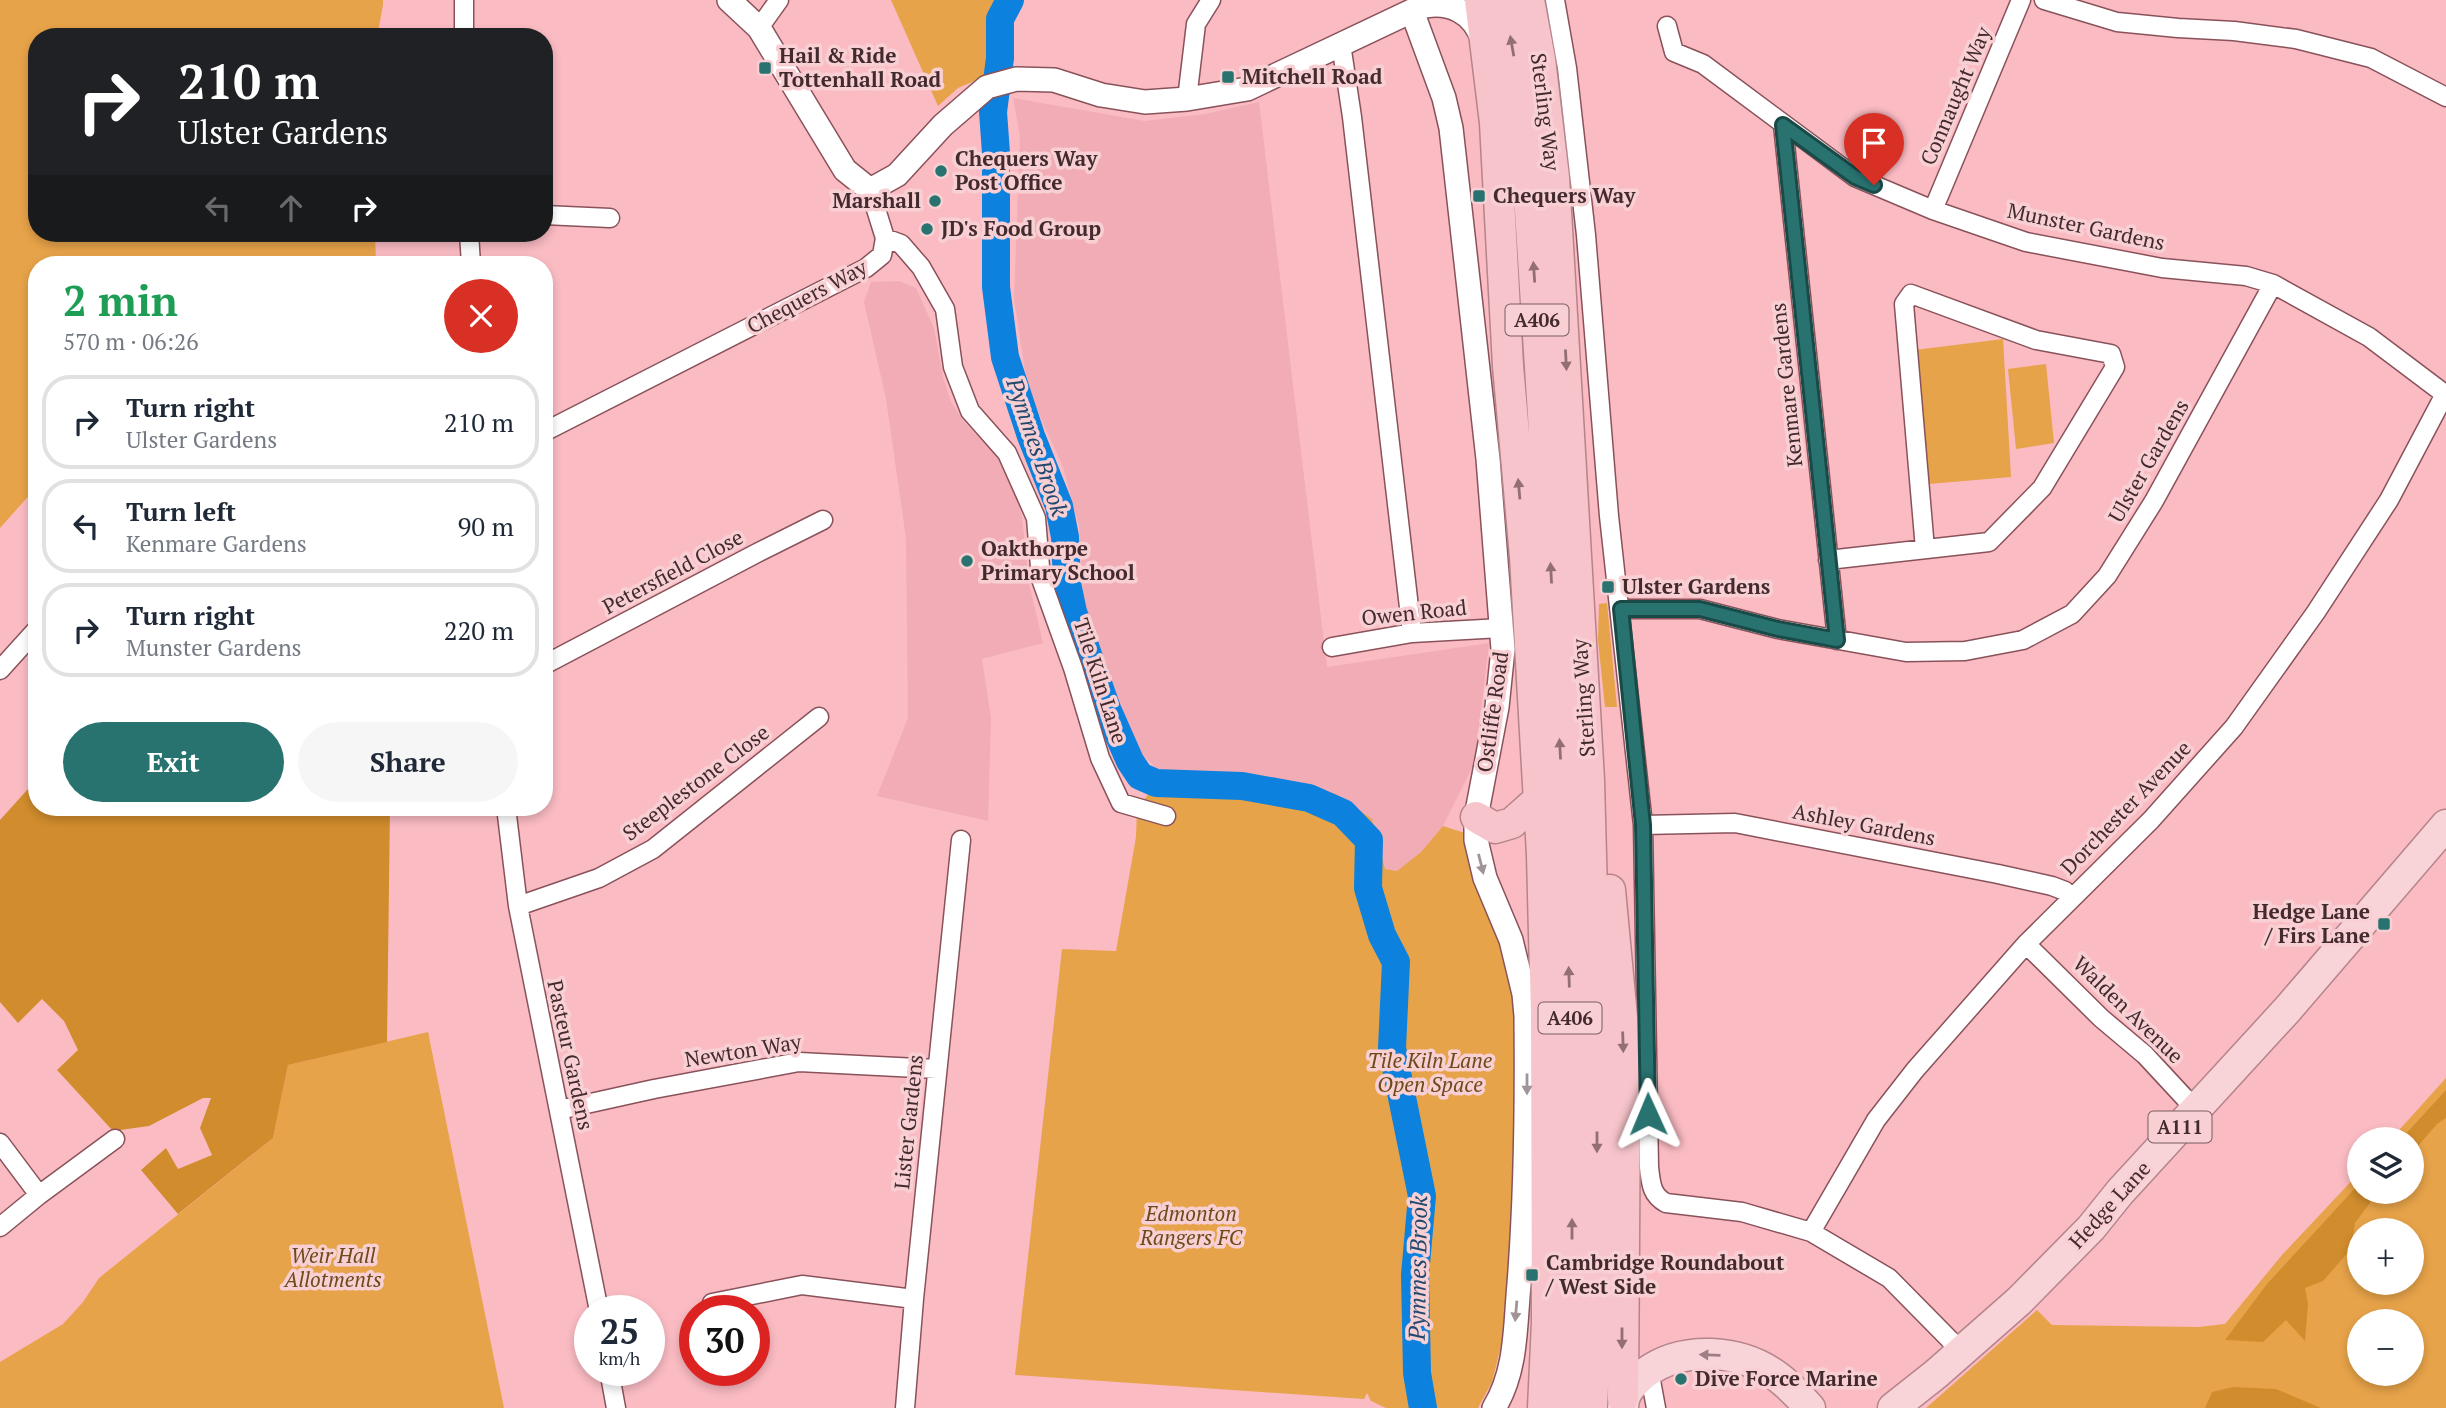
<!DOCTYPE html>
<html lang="en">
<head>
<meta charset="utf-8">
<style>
  body { margin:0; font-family:"PT Serif",serif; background:#f6f6f7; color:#1f2937; height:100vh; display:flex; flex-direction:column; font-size:26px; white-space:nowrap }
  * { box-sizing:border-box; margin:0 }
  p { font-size:23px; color:#747a83 }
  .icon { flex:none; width:38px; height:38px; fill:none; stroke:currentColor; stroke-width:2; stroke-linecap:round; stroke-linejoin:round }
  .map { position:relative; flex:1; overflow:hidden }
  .sheet { position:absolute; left:28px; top:256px; width:525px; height:560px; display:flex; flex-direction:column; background:#fff; border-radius:28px; box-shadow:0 4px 10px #0003 }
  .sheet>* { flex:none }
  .banner { position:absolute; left:28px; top:28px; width:525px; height:214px; border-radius:28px; box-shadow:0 4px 10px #0003; background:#202124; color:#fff; overflow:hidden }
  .buttons { position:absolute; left:2347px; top:1127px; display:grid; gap:14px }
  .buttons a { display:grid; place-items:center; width:77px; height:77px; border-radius:50%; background:#fff; box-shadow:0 4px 10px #0003; font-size:35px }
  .speed { position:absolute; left:574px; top:1295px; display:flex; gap:14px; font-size:35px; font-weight:700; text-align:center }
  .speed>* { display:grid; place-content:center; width:91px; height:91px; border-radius:50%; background:#fff; box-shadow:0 4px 10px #0003; line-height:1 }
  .speed small { font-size:18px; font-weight:400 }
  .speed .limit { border:10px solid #d22; background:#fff; color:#111 }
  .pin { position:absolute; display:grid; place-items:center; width:60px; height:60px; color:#fff; margin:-72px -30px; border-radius:50% 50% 50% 0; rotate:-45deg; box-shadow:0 0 7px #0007 }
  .pin .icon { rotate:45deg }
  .me { position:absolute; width:77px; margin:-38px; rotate:359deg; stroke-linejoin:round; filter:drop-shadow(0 0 5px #0008) }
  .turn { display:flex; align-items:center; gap:24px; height:147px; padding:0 35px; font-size:32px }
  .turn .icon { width:91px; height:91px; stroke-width:2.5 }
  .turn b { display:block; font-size:49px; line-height:60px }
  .lanes { display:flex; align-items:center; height:66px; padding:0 35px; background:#0003; justify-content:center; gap:35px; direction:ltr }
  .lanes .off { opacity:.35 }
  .round { display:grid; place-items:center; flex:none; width:74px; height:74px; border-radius:37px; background:#f6f6f7 }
  .overview { display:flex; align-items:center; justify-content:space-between; height:119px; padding:0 35px }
  h1 { font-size:42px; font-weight:700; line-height:52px; color:#1e9e55 }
  .primary-button { display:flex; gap:14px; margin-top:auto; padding:14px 35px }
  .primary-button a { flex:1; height:80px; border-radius:42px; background:#28726f; color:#fff; font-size:28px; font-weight:700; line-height:80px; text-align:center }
  .primary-button a+a { background:#f6f6f7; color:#1f2937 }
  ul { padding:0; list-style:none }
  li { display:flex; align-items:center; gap:21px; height:94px; margin:0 14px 10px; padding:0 21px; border:4px solid #e0e1e3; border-radius:28px }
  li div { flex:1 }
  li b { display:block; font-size:26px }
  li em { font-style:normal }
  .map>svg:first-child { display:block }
  .built { fill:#f2acb5 }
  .green { fill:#e7a349; fill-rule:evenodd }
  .forest { fill:#d18d2d }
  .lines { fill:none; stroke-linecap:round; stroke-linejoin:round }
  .river { stroke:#0d81de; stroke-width:28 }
  .minor-casing { stroke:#89525a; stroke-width:21 }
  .tertiary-casing { stroke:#89525a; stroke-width:26 }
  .primary-casing { stroke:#b5848b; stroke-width:33 }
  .trunk-casing { stroke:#b5848b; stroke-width:33 }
  .minor { stroke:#fff; stroke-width:18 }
  .tertiary { stroke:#fff; stroke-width:23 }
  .primary { stroke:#f8d3d7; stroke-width:30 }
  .trunk { stroke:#f6c4ca; stroke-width:30 }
  .oneway { fill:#936f74 }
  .oneway2 { fill:#a09496 }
  .oneway3 { fill:#9d7e82 }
  .route-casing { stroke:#1a4a48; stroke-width:18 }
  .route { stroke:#28726f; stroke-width:12 }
  .poi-dot { fill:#28726f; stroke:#f8d0d4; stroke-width:2.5 }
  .labels { text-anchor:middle; stroke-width:7; stroke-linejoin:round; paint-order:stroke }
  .shield { fill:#f8d0d4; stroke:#795c5f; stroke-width:2 }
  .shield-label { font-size:19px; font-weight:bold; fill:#422a2d }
  .poi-label { font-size:21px; font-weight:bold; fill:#422a2d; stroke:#f8d0d4; text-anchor:start }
  .street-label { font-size:21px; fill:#422a2d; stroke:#f8d0d4 }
  .park-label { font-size:21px; font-style:italic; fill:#6e4a1a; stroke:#f8d0d4 }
  .water-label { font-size:23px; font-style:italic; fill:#21486e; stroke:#f8d0d4 }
</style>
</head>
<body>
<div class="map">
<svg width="2446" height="1408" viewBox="0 0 2446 1408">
  <rect width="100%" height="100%" fill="#fbbbc3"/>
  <!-- built -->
  <path class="built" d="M 1013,98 L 1145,121 L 1205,114 L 1259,102 L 1327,667 L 1489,643 L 1475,762 L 1443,826 L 1421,852 L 1397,871 L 1384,869 L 1372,819 L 1250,776 L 1163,775 L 1137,749 L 1091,652 L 1084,612 L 1079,526 L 1063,467 L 1028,390 L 1014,299 L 1020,136 Z
    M 899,281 L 916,288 L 934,328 L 943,377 L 951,402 L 965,423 L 1000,460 L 1018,501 L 1022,517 L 1029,583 L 1043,643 L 982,659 L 991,718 L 988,821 L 877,796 L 908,718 L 906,538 L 886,399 L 864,302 L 871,282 Z"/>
  <!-- green -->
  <path class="green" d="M 0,0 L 383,0 L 383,5 L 377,37 L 37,37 L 37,233 L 375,233 L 376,264 L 37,264 L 37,490 L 34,490 L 0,528 Z
    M 891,0 L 1005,0 L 996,22 L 988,75 L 958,88 L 938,106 Z
    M 2003,339 L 2011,477 L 1929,484 L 1915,350 Z
    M 2046,364 L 2054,443 L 2016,449 L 2008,369 Z
    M 1607,603 L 1617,707 L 1605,707 L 1598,640 L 1599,604 Z
    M 1163,775 L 1250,776 L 1336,794 L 1372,819 L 1385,869 L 1397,871 L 1421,852 L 1443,826 L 1468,834 L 1497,929 L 1515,1004 L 1519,1069 L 1507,1322 L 1492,1382 L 1478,1408 L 1386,1408 L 1371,1401 L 1367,1393 L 1364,1399 L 1015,1375 L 1062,949 L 1116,951 L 1136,837 L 1137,809 Z
    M 428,1032 L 504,1408 L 0,1408 L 0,1362 L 63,1324 L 83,1302 L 99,1278 L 273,1138 L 288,1065 Z
    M 2446,1078 L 2446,1408 L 1926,1408 L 2037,1310 L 2052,1325 L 2198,1327 L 2225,1324 L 2282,1255 L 2359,1173 L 2359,1192 L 2412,1192 L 2412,1139 L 2391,1139 ZM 2359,1230 L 2412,1230 L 2412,1283 L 2359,1283 ZM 2359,1321 L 2412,1321 L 2412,1374 L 2359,1374 Z"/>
  <!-- forest -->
  <path class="forest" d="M 37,779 L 37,807 L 390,807 L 387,1042 L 288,1065 L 273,1138 L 178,1214 L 141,1170 L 166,1148 L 178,1169 L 212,1155 L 200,1128 L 211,1098 L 203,1098 L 149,1126 L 113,1131 L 57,1070 L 78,1050 L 64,1021 L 42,999 L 18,1023 L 0,1002 L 0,820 Z
    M 2446,1090 L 2446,1118 L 2437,1124 L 2412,1153 L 2412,1139 L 2401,1139 Z
    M 2359,1184 L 2359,1192 L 2378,1192 L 2355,1223 L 2351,1249 L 2323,1281 L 2305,1288 L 2308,1304 L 2305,1341 L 2286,1320 L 2263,1342 L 2225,1340 L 2267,1284 Z
    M 2233,1387 L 2276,1389 L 2321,1408 L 2205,1408 L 2212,1392 Z"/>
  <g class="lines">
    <!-- river -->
    <path class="river" d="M 1010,0 L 1000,19 L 1000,58 L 993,112 L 996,153 L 996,287 L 1005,357 L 1031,436 L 1059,506 L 1065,537 L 1067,583 L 1073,612 L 1107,709 L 1130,761 L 1140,776 L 1156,783 L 1242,786 L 1309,798 L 1343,813 L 1369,840 L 1368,888 L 1382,935 L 1396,962 L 1392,1048 L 1422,1196 L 1415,1275 L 1417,1373 L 1423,1408"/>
    <defs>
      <path id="minor" d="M 464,0 L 464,37
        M 1555,0 L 1567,68 L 1586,235 L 1609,516 L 1643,825 L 1649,1167 C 1651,1183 1651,1195 1666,1203 L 1742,1212 L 1811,1232 L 1889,1278 L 1961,1351
        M 2044,0 L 2117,22 L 2178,28 L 2234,31 L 2296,39 L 2371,58 L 2446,97
        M 1667,26 L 1674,52 L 1703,64 L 1855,177 L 1933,210 L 2026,242 L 2162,268 L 2246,276 L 2273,284 L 2369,337 L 2446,395
        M 759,28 L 779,0
        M 1341,44 L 1352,117 L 1412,633
        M 1187,99 L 1196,24 L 1211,0
        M 1783,125 L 1837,640
        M 1933,210 L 2021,0
        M 544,215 L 610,218
        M 469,233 L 471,264
        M 885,238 L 901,244 L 921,267 L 945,309 L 953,367 L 970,411 L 1007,453 L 1036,518 L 1041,579 L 1073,668 L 1100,758 L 1121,803 L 1166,816
        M 544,432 L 866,268 L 882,255 L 885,238 L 870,190
        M 1828,560 L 1989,542 L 2042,488 L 2115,367 L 2111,354 L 2036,340 L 1911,294 L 1904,304 L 1925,549
        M 1621,609 L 1700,609 L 1778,629 L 1906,652 L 1965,651 L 2023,640 L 2072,614 L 2107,576 L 2154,501 L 2273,284
        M 1332,647 L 1412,633 L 1501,628
        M 544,665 L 757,553 L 823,520
        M 0,670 L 37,629
        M 506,807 L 518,906 L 599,1311
        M 1643,825 L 1735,823 L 1998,874 L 2052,886 L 2065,891 L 2072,898
        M 518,906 L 599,878 L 653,849 L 819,717
        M 2026,944 L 2101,1018 L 2145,1055 L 2196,1110
        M 559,1110 L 654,1089 L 799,1062 L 937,1069
        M 0,1143 L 39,1195
        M 0,1227 L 39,1195 L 115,1139
        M 1811,1232 L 1876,1120 L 1915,1070 L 2026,944 L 2151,820 L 2234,727 L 2316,612 L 2389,500 L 2445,394
        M 712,1303 L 802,1285 L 914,1299
        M 609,1370 L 616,1408
        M 1649,1370 L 1656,1408
        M 905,1408 L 914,1299 L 961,840"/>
      <path id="tertiary" d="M 729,0 L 759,28 L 845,170 L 870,190 L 897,175 L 943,125 L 987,87 L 1016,79 L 1054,80 L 1101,95 L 1145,102 L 1187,99 L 1247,89 L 1420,7 C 1449,0 1474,12 1483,41
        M 1412,11 L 1444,98 L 1451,128 L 1488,459 L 1503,649 L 1497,707 L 1476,817 L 1476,840 L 1485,878 L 1511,940 L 1524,994 L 1526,1016 C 1527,1106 1526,1194 1519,1284 C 1515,1326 1517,1371 1494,1408"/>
      <path id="primary" d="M 1623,1408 C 1623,1392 1633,1383 1645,1373 C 1683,1345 1741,1349 1778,1377 C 1790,1386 1800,1397 1810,1408
        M 1893,1408 L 1936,1374 L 2019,1301 L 2091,1228 L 2120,1192 L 2287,1010 L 2446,825"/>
      <path id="trunk" d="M 1480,0 L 1495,123 L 1508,366 L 1525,557 L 1542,855 L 1546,1013 L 1547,1322 L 1543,1408
        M 1504,0 L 1523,122 L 1528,179 C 1554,586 1583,1000 1569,1408
        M 1529,0 L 1540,59 L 1554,177 L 1589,780 L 1597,1082 L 1597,1302 L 1592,1408
        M 1476,817 L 1495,828 L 1512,823 L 1539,799
        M 1610,890 L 1623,1028 L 1625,1087 L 1623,1398"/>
    </defs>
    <!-- minor casing -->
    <use href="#minor" class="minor-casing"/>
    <!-- tertiary casing -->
    <use href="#tertiary" class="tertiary-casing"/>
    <!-- primary casing -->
    <use href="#primary" class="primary-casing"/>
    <!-- trunk casing -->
    <use href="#trunk" class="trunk-casing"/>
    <!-- minor -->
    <use href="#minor" class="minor"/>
    <!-- tertiary -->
    <use href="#tertiary" class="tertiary"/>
    <!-- primary -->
    <use href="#primary" class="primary"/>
    <!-- trunk -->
    <use href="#trunk" class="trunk"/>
  </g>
  <!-- one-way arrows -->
  <defs><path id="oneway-solid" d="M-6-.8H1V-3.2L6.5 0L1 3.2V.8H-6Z" transform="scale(1.75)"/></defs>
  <g class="oneway">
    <use href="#oneway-solid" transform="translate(1512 46) rotate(-100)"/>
    <use href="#oneway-solid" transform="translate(1534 272) rotate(-94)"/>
    <use href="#oneway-solid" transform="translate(1566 360) rotate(87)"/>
    <use href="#oneway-solid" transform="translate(1519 489) rotate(-95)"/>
    <use href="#oneway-solid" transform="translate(1551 573) rotate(-93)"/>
    <use href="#oneway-solid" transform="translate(1560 749) rotate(-93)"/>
    <use href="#oneway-solid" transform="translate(1569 977) rotate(-92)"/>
    <use href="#oneway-solid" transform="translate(1623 1042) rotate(88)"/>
    <use href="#oneway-solid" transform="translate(1597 1142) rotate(90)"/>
    <use href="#oneway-solid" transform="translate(1572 1229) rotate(-90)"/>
    <use href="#oneway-solid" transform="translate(1622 1338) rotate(90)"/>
  </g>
  <g class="oneway2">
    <use href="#oneway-solid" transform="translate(1481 864) rotate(76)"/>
    <use href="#oneway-solid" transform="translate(1527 1084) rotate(90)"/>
    <use href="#oneway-solid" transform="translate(1516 1311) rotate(95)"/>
  </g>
  <use class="oneway3" href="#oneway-solid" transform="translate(1710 1355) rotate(-178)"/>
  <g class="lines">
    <defs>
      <path id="route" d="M 1648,1114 L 1643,825 L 1621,609 L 1700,609 L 1778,629 L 1837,640 L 1783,125 L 1855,177 L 1874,185"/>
    </defs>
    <!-- route casing -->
    <use href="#route" class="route-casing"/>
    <!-- route -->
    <use href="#route" class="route"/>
  </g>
  <!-- markers -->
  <g class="poi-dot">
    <rect x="758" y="61" width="14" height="14" rx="3.5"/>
    <rect x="1221" y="70" width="14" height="14" rx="3.5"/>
    <circle cx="941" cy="171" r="7"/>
    <rect x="1472" y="189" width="14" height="14" rx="3.5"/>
    <circle cx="935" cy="201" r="7"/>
    <circle cx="927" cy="229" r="7"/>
    <circle cx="967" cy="561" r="7"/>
    <rect x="1601" y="580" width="14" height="14" rx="3.5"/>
    <rect x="2377" y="917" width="14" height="14" rx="3.5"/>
    <rect x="1525" y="1268" width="14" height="14" rx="3.5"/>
    <circle cx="1681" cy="1379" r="7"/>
  </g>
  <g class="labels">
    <!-- shield labels -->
    <g class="shield">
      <rect x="1505.5" y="304.5" width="63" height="31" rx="5"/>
      <rect x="1538.5" y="1002.5" width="63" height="31" rx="5"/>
      <rect x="2148.5" y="1111.5" width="63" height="31" rx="5"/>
    </g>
    <g class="shield-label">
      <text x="1537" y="327">A406</text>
      <text x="1570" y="1025">A406</text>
      <text x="2180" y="1134">A111</text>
    </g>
    <!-- poi labels -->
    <g class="poi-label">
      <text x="779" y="63">Hail &amp; Ride<tspan x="779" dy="24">Tottenhall Road</tspan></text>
      <text x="1242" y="84">Mitchell Road</text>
      <text x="955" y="166">Chequers Way<tspan x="955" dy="24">Post Office</tspan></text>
      <text x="1493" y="203">Chequers Way</text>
      <text x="921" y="208" text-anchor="end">Marshall</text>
      <text x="941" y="236">JD's Food Group</text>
      <text x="981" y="556">Oakthorpe<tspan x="981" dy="24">Primary School</tspan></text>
      <text x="1622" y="594">Ulster Gardens</text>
      <text x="2370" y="919" text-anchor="end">Hedge Lane<tspan x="2370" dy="24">/ Firs Lane</tspan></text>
      <text x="1546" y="1270">Cambridge Roundabout<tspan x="1546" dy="24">/ West Side</tspan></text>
      <text x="1695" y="1386">Dive Force Marine</text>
    </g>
    <!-- street labels -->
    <g class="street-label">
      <text transform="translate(1956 96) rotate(-67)" y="7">Connaught Way</text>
      <text transform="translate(1545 112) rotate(83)" y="7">Sterling Way</text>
      <text transform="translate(2086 227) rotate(12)" y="7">Munster Gardens</text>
      <text transform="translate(807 297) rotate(-28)" y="7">Chequers Way</text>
      <text transform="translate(1787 385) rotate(-96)" y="7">Kenmare Gardens</text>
      <text transform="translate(2149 461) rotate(-60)" y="7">Ulster Gardens</text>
      <text transform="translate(673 572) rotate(-28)" y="7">Petersfield Close</text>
      <text transform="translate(1414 613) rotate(-6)" y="7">Owen Road</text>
      <text transform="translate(1100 681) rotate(72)" y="7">Tile Kiln Lane</text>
      <text transform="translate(1584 698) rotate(-94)" y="7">Sterling Way</text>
      <text transform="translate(1493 712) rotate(-82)" y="7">Ostliffe Road</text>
      <text transform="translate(696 783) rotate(-37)" y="7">Steeplestone Close</text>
      <text transform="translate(2126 808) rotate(-46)" y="7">Dorchester Avenue</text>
      <text transform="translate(1864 825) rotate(11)" y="7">Ashley Gardens</text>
      <text transform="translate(2128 1010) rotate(44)" y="7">Walden Avenue</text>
      <text transform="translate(743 1051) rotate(-9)" y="7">Newton Way</text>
      <text transform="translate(570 1055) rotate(78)" y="7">Pasteur Gardens</text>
      <text transform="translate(909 1122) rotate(-84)" y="7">Lister Gardens</text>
      <text transform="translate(2110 1205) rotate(-48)" y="7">Hedge Lane</text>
    </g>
    <!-- park labels -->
    <g class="park-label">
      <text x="1430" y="1068">Tile Kiln Lane<tspan x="1430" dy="24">Open Space</tspan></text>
      <text x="1191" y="1221">Edmonton<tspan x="1191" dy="24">Rangers FC</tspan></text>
      <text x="333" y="1263">Weir Hall<tspan x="333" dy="24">Allotments</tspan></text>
    </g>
    <!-- water labels -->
    <g class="water-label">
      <text transform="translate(1037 447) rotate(71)" y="8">Pymmes Brook</text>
      <text transform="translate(1418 1268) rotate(-89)" y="8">Pymmes Brook</text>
    </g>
  </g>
</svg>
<div class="buttons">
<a><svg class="icon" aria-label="layers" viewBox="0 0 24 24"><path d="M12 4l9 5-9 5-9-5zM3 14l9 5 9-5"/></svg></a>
<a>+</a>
<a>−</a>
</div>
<div class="speed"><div>25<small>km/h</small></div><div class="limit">30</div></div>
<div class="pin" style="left:1874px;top:185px;background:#d93025"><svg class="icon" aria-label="arrive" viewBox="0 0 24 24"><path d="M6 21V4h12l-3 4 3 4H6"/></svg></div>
<svg class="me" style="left:1648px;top:1114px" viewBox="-20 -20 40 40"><path d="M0-17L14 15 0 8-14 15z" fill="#28726f" stroke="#fff" stroke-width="4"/></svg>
<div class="banner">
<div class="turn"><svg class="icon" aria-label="right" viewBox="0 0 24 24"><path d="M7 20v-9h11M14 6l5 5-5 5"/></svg><div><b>210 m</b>Ulster Gardens</div></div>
<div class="lanes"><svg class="icon off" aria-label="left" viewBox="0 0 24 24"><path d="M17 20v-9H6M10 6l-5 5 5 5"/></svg><svg class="icon off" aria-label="ahead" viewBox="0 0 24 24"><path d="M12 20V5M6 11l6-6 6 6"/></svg><svg class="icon" aria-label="right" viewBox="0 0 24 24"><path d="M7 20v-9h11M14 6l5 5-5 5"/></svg></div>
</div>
<section class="sheet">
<div class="overview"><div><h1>2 min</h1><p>570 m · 06:26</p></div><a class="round" style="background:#d93025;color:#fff"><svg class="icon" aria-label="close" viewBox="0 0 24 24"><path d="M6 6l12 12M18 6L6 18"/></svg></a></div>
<ul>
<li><svg class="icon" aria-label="right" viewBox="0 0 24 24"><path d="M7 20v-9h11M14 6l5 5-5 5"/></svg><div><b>Turn right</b><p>Ulster Gardens</p></div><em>210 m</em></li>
<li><svg class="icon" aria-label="left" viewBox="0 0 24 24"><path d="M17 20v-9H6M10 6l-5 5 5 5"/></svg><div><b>Turn left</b><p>Kenmare Gardens</p></div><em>90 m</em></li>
<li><svg class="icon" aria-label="right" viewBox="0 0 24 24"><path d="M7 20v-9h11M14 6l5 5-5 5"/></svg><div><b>Turn right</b><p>Munster Gardens</p></div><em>220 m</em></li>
</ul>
<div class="primary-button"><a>Exit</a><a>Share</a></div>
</section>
</div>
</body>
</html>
